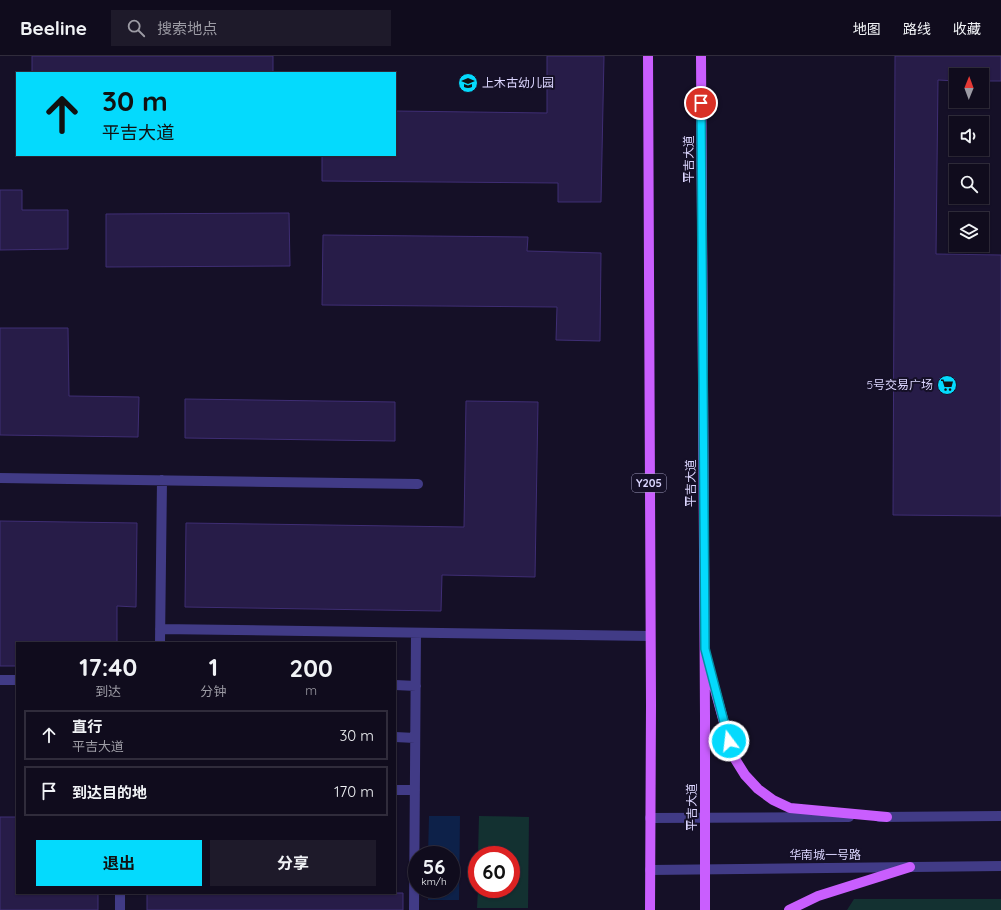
<!DOCTYPE html>
<html lang="zh">
<head>
<meta charset="utf-8">
<style>
  body { margin:0; font-family:Quicksand,"Noto Sans SC",sans-serif; background:#1e1a2a; color:#f1f3f6; height:100vh; display:flex; flex-direction:column; font-size:15px; white-space:nowrap }
  * { box-sizing:border-box; margin:0 }
  p { font-size:13px; color:#9c9ba4 }
  .icon { flex:none; width:22px; height:22px; fill:none; stroke:currentColor; stroke-width:2; stroke-linecap:round; stroke-linejoin:round }
  .map { position:relative; flex:1; overflow:hidden }
  .panel { position:absolute; left:16px; top:586px; width:380px; height:252px; display:flex; flex-direction:column; background:#100c1d; border-radius:0px; box-shadow:0 1px 3px #0004,0 0 0 1px #302c3b }
  .panel>* { flex:none }
  .hud { position:absolute; left:16px; top:16px; width:380px; height:84px; border-radius:0px; box-shadow:0 1px 3px #0004,0 0 0 1px #302c3b; background:#04dafd; color:#111; overflow:hidden }
  .needle { width:26px; rotate:1deg }
  .buttons { position:absolute; left:949px; top:12px; display:grid; gap:8px }
  .buttons a { display:grid; place-items:center; width:40px; height:40px; border-radius:0px; background:#100c1d; box-shadow:0 1px 3px #0004,0 0 0 1px #302c3b; font-size:20px }
  .speed { position:absolute; left:408px; top:790px; display:flex; gap:8px; font-size:20px; font-weight:700; text-align:center }
  .speed>* { display:grid; place-content:center; width:52px; height:52px; border-radius:50%; background:#100c1d; box-shadow:0 1px 3px #0004,0 0 0 1px #302c3b; line-height:1 }
  .speed small { font-size:10px; font-weight:400 }
  .speed .limit { border:6px solid #d22; background:#fff; color:#111 }
  .pin { position:absolute; display:grid; place-items:center; width:34px; height:34px; color:#fff; margin:-17px; border:2px solid #fff; border-radius:50%; box-shadow:0 1px 4px #0007 }
  .me { position:absolute; width:44px; margin:-22px; rotate:345deg; stroke-linejoin:round; filter:drop-shadow(0 0 3px #0008) }
  .turn { display:flex; align-items:center; gap:14px; height:84px; padding:0 20px; font-size:18px }
  .turn .icon { width:52px; height:52px; stroke-width:2.5 }
  .turn b { display:block; font-size:28px; line-height:34px }
  .eta { display:flex; justify-content:space-evenly; align-items:center; height:68px; text-align:center }
  .eta b { font-size:24px; font-weight:700; line-height:28px }
  .primary-button { display:flex; gap:8px; margin-top:auto; padding:8px 20px }
  .primary-button a { flex:1; height:46px; border-radius:0px; background:#04dafd; color:#111; font-size:16px; font-weight:700; line-height:46px; text-align:center }
  .primary-button a+a { background:#1e1a2a; color:#f1f3f6 }
  ul { padding:0; list-style:none }
  li { display:flex; align-items:center; gap:12px; height:50px; margin:0 8px 6px; padding:0 12px; border:2px solid #302c3b; border-radius:0px }
  li div { flex:1 }
  li b { display:block; font-size:15px }
  li em { font-style:normal }
  header { display:flex; align-items:center; gap:24px; box-sizing:border-box; height:56px; padding:0 20px; background:#100c1d; border-bottom:1px solid #302c3b }
  header strong { font-size:19px }
  nav { display:flex; gap:22px; margin-inline-start:auto; font-size:14px }
  .search { width:280px; height:36px; background:#1e1a2a; display:flex; align-items:center; gap:10px; box-sizing:border-box; padding:0 14px; border-radius:0px; color:#9c9ba4; font-size:15px }
  .map>svg:first-child { display:block }
  .green { fill:#133131 }
  .water { fill:#0d2149 }
  .building { fill:#271c48; stroke:#3f2e74 }
  .lines { fill:none; stroke-linecap:round; stroke-linejoin:round }
  .service { stroke:#413b86; stroke-width:10 }
  .tertiary { stroke:#413b86; stroke-width:10 }
  .primary { stroke:#c95efe; stroke-width:10 }
  .route-casing { stroke:#038ea4; stroke-width:10 }
  .route { stroke:#04dafd; stroke-width:7 }
  .labels { text-anchor:middle; stroke-width:4; stroke-linejoin:round; paint-order:stroke }
  .shield { fill:#151027; stroke:#a09bbe; stroke-width:1 }
  .shield-label { font-size:11px; font-weight:bold; fill:#dcd6ff }
  .poi-label { font-size:12px; fill:#dcd6ff; stroke:#151027; text-anchor:start }
  .street-label { font-size:12px; fill:#dcd6ff; stroke:#151027 }
</style>
</head>
<body>
<header>
<strong>Beeline</strong>
<div class="search"><svg class="icon" aria-label="search" viewBox="0 0 24 24"><circle cx="10" cy="10" r="6"/><path d="M15 15l6 6"/></svg>搜索地点</div>
<nav><a>地图</a><a>路线</a><a>收藏</a></nav>
</header>
<div class="map">
<svg width="1001" height="854" viewBox="0 0 1001 854">
  <rect width="100%" height="100%" fill="#151027"/>
  <!-- green -->
  <path class="green" d="M 479,760 L 529,761 L 528,852 L 477,852 L 478,833 L 511,833 L 511,799 L 478,799 Z
    M 854,843 L 1001,843 L 1001,854 L 847,854 Z"/>
  <!-- water -->
  <path class="water" d="M 429,760 L 460,760 L 459,844 L 428,844 L 428,833 L 451,833 L 451,799 L 428,799 Z"/>
  <!-- building -->
  <path class="building" d="M 32,0 L 273,0 L 273,17 L 32,17 Z
    M 547,0 L 604,0 L 601,146 L 558,146 L 558,127 L 322,125 L 322,99 L 395,99 L 395,55 L 547,57 Z
    M 895,0 L 1001,0 L 1001,25 L 982,25 L 982,19 L 956,19 L 956,25 L 938,24 L 936,198 L 1001,199 L 1001,460 L 893,459 Z
    M 0,134 L 22,134 L 22,154 L 68,154 L 68,193 L 0,194 Z
    M 289,157 L 290,210 L 106,211 L 106,158 Z
    M 323,179 L 528,181 L 527,195 L 601,197 L 600,285 L 556,284 L 557,251 L 322,249 Z
    M 0,272 L 68,272 L 69,340 L 139,341 L 138,381 L 0,379 Z
    M 185,343 L 395,346 L 395,385 L 185,382 Z
    M 466,345 L 538,346 L 535,521 L 442,519 L 441,555 L 185,551 L 186,467 L 464,471 Z
    M 0,465 L 137,467 L 136,551 L 117,550 L 117,587 L 17,587 L 17,610 L 0,610 Z
    M 0,761 L 17,761 L 17,837 L 98,837 L 98,854 L 0,854 Z
    M 147,837 L 403,837 L 403,854 L 147,854 Z"/>
  <g class="lines">
    <!-- service -->
    <path class="service" d="M 0,422 L 418,428
      M 160,573 L 650,580
      M 160,587 L 162,424
      M 0,624 L 17,624
      M 395,629 L 416,630
      M 395,681 L 415,682
      M 395,734 L 415,734
      M 120,854 L 120,837
      M 414,854 L 416,577"/>
    <!-- tertiary -->
    <path class="tertiary" d="M 879,761 L 1001,760
      M 650,762 L 849,761
      M 650,814 L 1001,810"/>
    <!-- primary -->
    <path class="primary" d="M 648,0 L 651,649 L 650,854
      M 701,0 L 705,659 L 705,854
      M 708,608 L 729,685 L 735,703 L 745,719 L 758,733 L 773,744 L 790,752 L 887,761
      M 789,854 L 818,840 L 910,811"/>
  </g>
  <g class="lines">
    <defs>
      <path id="route" d="M 701,47 L 705,593 L 729,685"/>
    </defs>
    <!-- route casing -->
    <use href="#route" class="route-casing"/>
    <!-- route -->
    <use href="#route" class="route"/>
  </g>
  <!-- icons -->
  <defs>
    <symbol id="school-disc" viewBox="-11 -11 22 22"><circle r="9.5" fill="#04dafd" stroke="#151027"/><path d="M0-5L7-2L0 1L-7-2ZM-4 1L0 2.5L4 1V4Q0 6-4 4Z" fill="#111"/></symbol>
    <symbol id="supermarket-disc" viewBox="-11 -11 22 22"><circle r="9.5" fill="#04dafd" stroke="#151027"/><path d="M-6-5.5h2.5l.6 2H6L4.5 2H-2.5L-4.4-4H-6ZM-1.5 3.2a1.3 1.3 0 1 0 .1 0ZM3 3.2a1.3 1.3 0 1 0 .1 0Z" fill="#111"/></symbol>
  </defs>
  <g fill-rule="evenodd">
    <use href="#school-disc" x="457" y="16" width="22" height="22"/>
    <use href="#supermarket-disc" x="936" y="318" width="22" height="22"/>
  </g>
  <g class="labels">
    <!-- shield labels -->
    <rect class="shield" x="632" y="418" width="34" height="18" rx="3"/>
    <g class="shield-label">
      <text x="649" y="431">Y205</text>
    </g>
    <!-- poi labels -->
    <g class="poi-label">
      <text x="482" y="31">上木古幼儿园</text>
      <text x="933" y="333" text-anchor="end">5号交易广场</text>
    </g>
    <!-- street labels -->
    <g class="street-label">
      <text transform="translate(689 103) rotate(-90)" y="4">平吉大道</text>
      <text transform="translate(691 427) rotate(-90)" y="4">平吉大道</text>
      <text transform="translate(692 751) rotate(-90)" y="4">平吉大道</text>
      <text x="825" y="803">华南城一号路</text>
    </g>
  </g>
</svg>
<div class="buttons">
<a><svg class="needle" viewBox="-14 -14 28 28"><path d="M0-13l5 13h-10z" fill="#e53935"/><path d="M0 13l5-13h-10z" fill="#9c9ba4"/></svg></a>
<a><svg class="icon" aria-label="sound" viewBox="0 0 24 24"><path d="M4 9h4l5-4v14l-5-4H4zM17 9q2 3 0 6"/></svg></a>
<a><svg class="icon" aria-label="search" viewBox="0 0 24 24"><circle cx="10" cy="10" r="6"/><path d="M15 15l6 6"/></svg></a>
<a><svg class="icon" aria-label="layers" viewBox="0 0 24 24"><path d="M12 4l9 5-9 5-9-5zM3 14l9 5 9-5"/></svg></a>
</div>
<div class="speed"><div>56<small>km/h</small></div><div class="limit">60</div></div>
<div class="pin" style="left:701px;top:47px;background:#d93025"><svg class="icon" aria-label="arrive" viewBox="0 0 24 24"><path d="M6 21V4h12l-3 4 3 4H6"/></svg></div>
<svg class="me" style="left:729px;top:685px" viewBox="-20 -20 40 40"><circle r="17" fill="#04dafd" stroke="#fff" stroke-width="3"/><path d="M0-11L8 9 0 5-8 9z" fill="#fff"/></svg>
<div class="hud">
<div class="turn"><svg class="icon" aria-label="ahead" viewBox="0 0 24 24"><path d="M12 20V5M6 11l6-6 6 6"/></svg><div><b>30 m</b>平吉大道</div></div>
</div>
<section class="panel">
<div class="eta">
<div><b>17:40</b><p>到达</p></div>
<div><b>1</b><p>分钟</p></div>
<div><b>200</b><p>m</p></div>
</div>
<ul>
<li><svg class="icon" aria-label="ahead" viewBox="0 0 24 24"><path d="M12 20V5M6 11l6-6 6 6"/></svg><div><b>直行</b><p>平吉大道</p></div><em>30 m</em></li>
<li><svg class="icon" aria-label="arrive" viewBox="0 0 24 24"><path d="M6 21V4h12l-3 4 3 4H6"/></svg><div><b>到达目的地</b></div><em>170 m</em></li>
</ul>
<div class="primary-button"><a>退出</a><a>分享</a></div>
</section>
</div>
</body>
</html>
